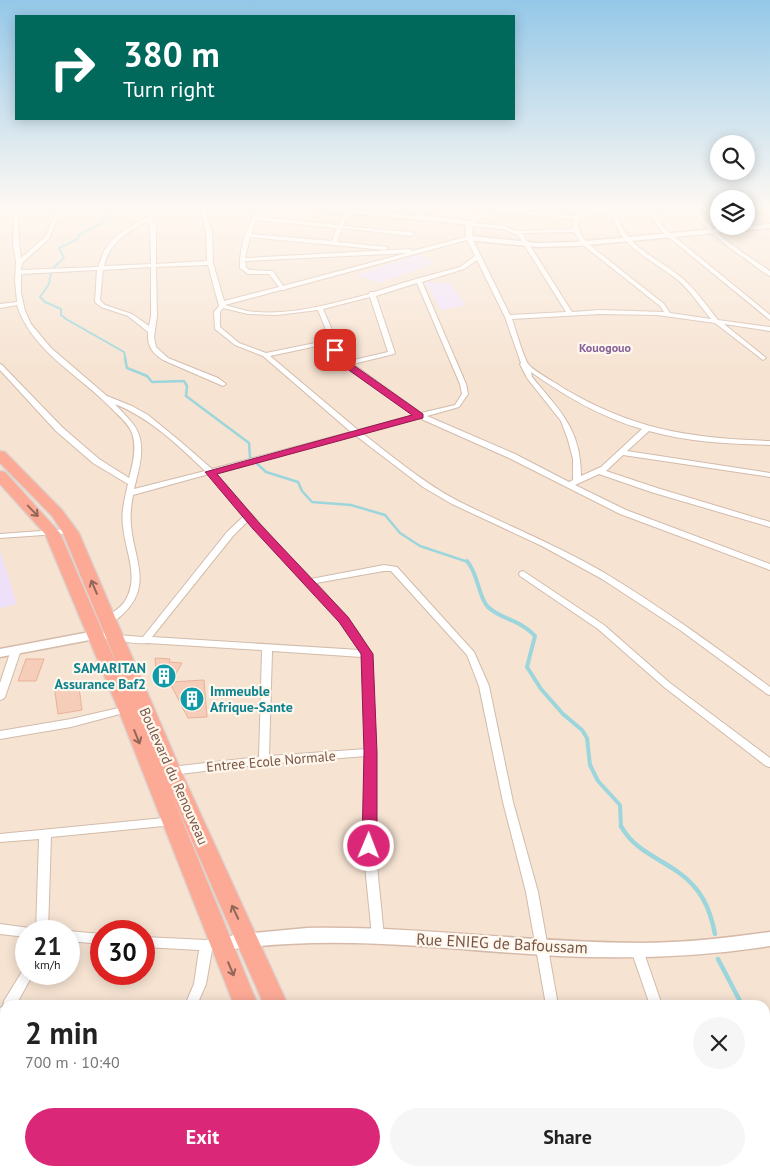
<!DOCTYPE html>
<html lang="en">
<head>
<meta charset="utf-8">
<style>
  body { margin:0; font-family:"PT Sans",sans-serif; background:#f6f6f6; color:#222; height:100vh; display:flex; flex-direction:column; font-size:19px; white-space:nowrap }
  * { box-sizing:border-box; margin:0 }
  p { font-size:16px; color:#767676 }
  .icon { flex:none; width:28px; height:28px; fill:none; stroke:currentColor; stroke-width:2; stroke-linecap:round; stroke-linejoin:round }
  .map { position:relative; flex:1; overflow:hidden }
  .side { position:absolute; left:0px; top:1000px; width:770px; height:176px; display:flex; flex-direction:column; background:#fff; border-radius:15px 15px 0 0; box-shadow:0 2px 12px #0003 }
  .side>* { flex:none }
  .banner { position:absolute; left:15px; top:15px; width:500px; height:105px; border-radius:0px; box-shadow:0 2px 12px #0003; background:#00695c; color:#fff; overflow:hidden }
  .tools { position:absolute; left:710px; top:135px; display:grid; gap:10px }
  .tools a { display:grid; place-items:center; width:45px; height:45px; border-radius:50%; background:#fff; box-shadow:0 2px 12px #0003; font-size:25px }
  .speed { position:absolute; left:15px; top:920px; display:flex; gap:10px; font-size:25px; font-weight:700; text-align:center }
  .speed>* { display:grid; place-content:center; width:65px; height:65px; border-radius:50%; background:#fff; box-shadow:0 2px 12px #0003; line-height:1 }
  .speed small { font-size:12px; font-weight:400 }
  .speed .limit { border:8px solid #d22; background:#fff; color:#111 }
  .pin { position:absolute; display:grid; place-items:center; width:42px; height:42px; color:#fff; margin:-21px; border-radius:10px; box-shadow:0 2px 8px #0006 }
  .me { position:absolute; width:55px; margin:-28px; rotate:1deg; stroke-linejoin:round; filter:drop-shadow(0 0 4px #0008) }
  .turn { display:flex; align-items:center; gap:18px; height:105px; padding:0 25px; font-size:22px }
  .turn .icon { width:65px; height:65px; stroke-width:2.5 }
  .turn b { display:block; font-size:35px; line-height:42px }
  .round { display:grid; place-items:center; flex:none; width:52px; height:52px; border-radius:26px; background:#f6f6f6 }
  .headline { display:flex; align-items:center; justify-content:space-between; height:85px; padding:0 25px }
  h1 { font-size:30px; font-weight:700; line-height:38px }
  .cta { display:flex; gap:10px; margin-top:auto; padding:10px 25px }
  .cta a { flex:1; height:58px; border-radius:30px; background:#db2777; color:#fff; font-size:20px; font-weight:700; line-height:58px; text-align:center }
  .cta a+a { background:#f6f6f6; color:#222 }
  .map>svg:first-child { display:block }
  .residential { fill:#f6e3d2; fill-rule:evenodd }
  .education { fill:#efe0fa }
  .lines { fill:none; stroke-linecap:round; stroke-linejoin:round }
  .stream-far3 { stroke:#9cd6dc; stroke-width:2 }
  .stream-far2 { stroke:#9cd6dc; stroke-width:2.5 }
  .stream-far1 { stroke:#9cd6dc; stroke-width:4 }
  .stream { stroke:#9cd6dc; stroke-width:4.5 }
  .building { fill:#f5cdb9; stroke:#e9b298 }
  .street-casing { stroke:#d2bbab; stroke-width:2 }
  .secondary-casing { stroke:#d6baa9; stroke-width:3 }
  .highway-casing { stroke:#dcd3cf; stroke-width:3 }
  .street { fill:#fff; fill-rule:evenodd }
  .secondary { fill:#fff; fill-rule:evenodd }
  .highway { fill:#fcaa96; fill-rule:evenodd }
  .oneway { stroke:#926757 }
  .route { fill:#db2777; stroke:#8e194d }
  .labels { text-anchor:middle; stroke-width:4.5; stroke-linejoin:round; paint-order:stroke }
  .far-neighbourhood-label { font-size:12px; font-weight:bold; fill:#85629c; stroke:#fff6ec }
  .culture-label { font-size:14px; font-weight:bold; fill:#0d838f; stroke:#fff6ec; text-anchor:end }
  .street-label { font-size:14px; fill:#785647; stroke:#fff6ec }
  .near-street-label { font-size:16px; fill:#785647; stroke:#fff6ec }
</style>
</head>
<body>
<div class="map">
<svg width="770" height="1176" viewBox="0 0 770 1176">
  <rect width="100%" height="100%" fill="#fef2e4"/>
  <!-- residential -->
  <path class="residential" d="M 0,207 L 719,207 L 719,226 L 746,226 L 746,207 L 770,207 L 770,1176 L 0,1176 ZM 26,931 L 69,931 L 69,974 L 26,974 ZM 101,931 L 144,931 L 144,974 L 101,974 ZM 5,1005 L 765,1005 L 765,1171 L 5,1171 Z"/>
  <!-- education -->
  <path class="education" d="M 418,254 L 435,263 L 380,283 L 357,275 Z
    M 425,282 L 450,283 L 465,305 L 441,310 Z
    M 0,551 L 17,604 L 0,608 Z"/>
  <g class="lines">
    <!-- stream-far3 -->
    <path class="stream-far3" d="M 53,268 L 64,258 L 59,248 L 78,239 L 79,235 L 102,223 L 113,207
      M 51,273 L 49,284 L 40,297 L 45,302 L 61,309 L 61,315 L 66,319 L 124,352 L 126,361"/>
    <!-- stream-far2 -->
    <path class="stream-far2" d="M 125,359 L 127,368 L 147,376 L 152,382 L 184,381 L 187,386 L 186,396 L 249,443 L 250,457 L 266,472 L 298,482 L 302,491 L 312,502 L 351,505 L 385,515 L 400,533 L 420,546 L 468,562"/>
    <!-- stream-far1 -->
    <path class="stream-far1" d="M 467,561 C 479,575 478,597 488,607 C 500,619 521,620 535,636 L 527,667 L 541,689 L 563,714 L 582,730 L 587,738 L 590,765 L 598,781 L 620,805 L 621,827"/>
    <!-- stream -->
    <path class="stream" d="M 621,826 C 634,850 657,857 678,872 C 701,888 710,908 715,934
      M 718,959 L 742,1005
      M 765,1048 L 770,1058"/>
  </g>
  <!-- building -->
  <path class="building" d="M 155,658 L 170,659 L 169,662 L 182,663 L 171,682 L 204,680 L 207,717 L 188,718 L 170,683 L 157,685 Z
    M 26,659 L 44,659 L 36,681 L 18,681 Z
    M 78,680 L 82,710 L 58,714 L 54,685 Z"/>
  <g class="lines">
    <defs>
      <path id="street" d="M 14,207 L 18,207 L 19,244 L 21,258 L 45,237 L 58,207 L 62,207 L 49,239 L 22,263 L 21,270 L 98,267 L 104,251 L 111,241 L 120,233 L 146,218 L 154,207 L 158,207 L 151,219 L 156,227 L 156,264 L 207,261 L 206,232 L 201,211 L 202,207 L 206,207 L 205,211 L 212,232 L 213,263 L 224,301 L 279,287 L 269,274 L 248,274 L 240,268 C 239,247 247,226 259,207 L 263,207 L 258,217 L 339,225 L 345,211 L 348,207 L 353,207 L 349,212 L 343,226 L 411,232 L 414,234 L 411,236 L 342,228 L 337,242 L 387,247 L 388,248 L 385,250 L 250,237 L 245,258 L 410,249 L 412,251 L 469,236 L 472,238 L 510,315 L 566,312 L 518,235 L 503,229 L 470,226 L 468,225 L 468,223 L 488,207 L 574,216 L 580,207 L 614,212 L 618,207 L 622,207 L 617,214 C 623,246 660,259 682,278 C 696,290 707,306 718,320 L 770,327 L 770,331 L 724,324 L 765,357 L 766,358 L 763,360 L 715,323 L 657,315 L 600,314 L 512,319 C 515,327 524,360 529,365 C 535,372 555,382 563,388 C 634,430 689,438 770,441 L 770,445 C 730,444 688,442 649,431 L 627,451 L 770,473 L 770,477 L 623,455 L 606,471 L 657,488 L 770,522 L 770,527 L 651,492 L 599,474 L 575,485 L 626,510 L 770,564 L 770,570 L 620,514 L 509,458 L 419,418 L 362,433 C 393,457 424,483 458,501 C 508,526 560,546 608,575 C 664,609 717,648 770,687 L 770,695 L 767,694 L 680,630 L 602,579 L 542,546 L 452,504 L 423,487 L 355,435 L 215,473 L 284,551 L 311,579 L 384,565 L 397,567 L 474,652 L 489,686 L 513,802 L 538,892 L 558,1005 L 546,1005 L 526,892 L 503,802 L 479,686 L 467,655 L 391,571 L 384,571 L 316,583 L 347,617 L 358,632 L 372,654 L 376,752 L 375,846 L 384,936 L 382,940 L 378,941 L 374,940 L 372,936 L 363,846 L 366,756 L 264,764 L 171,775 L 167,774 L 166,771 L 167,768 L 171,767 L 259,757 L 262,650 L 147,643 C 141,644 118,642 112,638 L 117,635 L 143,637 L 227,532 L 245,515 L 209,474 L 133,495 C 131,505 130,515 131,526 C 134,559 153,586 123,614 C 118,619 110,624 103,623 L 101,621 C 109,614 119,610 125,601 C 140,577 125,551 123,526 C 121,511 125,498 128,484 L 93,463 L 56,431 L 0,370 L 0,364 L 2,365 L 62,427 L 99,459 L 129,478 C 133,464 137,447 132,433 C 128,423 119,416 112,409 C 81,376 31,351 17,305 L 0,308 L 0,304 L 17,302 L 15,280 L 16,262 L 13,244 ZM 490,211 L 573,219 L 573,229 L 516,231 L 504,226 L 474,223 ZM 582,211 L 613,215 C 618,246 655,262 678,280 C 690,290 700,306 711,319 L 670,313 L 664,304 L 587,243 C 578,231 575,224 582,211 ZM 256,220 L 337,228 L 332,241 L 251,234 ZM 147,221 L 150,227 L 151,264 L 104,266 C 109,243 127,232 147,221 ZM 574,232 L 583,245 L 660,306 L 664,312 L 600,310 L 572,312 L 522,233 ZM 467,240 L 475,256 L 460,267 L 416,279 L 374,292 L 370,292 L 369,294 C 331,304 287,317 247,311 C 240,309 232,307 225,305 L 281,290 L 285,290 L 286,289 ZM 407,253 L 283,286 L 273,271 L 249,270 L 246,267 L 245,261 ZM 477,260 L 505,317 L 521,363 L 520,364 L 527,378 L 561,421 L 568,440 L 573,459 L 573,480 L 569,482 L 515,454 L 427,416 L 459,407 L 468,394 L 466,384 L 422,282 L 464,269 ZM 208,265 L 219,306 L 214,312 L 215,329 L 235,345 L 263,356 L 351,432 L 212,469 L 181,442 L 148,415 L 132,406 L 107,396 L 51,348 L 31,324 L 25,311 L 21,293 L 21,274 L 97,270 L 95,302 L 101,307 L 128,316 L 148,332 C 147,346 152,353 163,360 L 223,386 L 226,384 L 218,378 L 168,358 L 156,347 L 154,337 L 157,316 L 156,267 ZM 151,267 L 151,316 L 149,326 L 132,314 L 105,305 L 100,300 L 103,270 ZM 417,283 L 460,384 L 462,394 L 455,405 L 421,413 L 353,364 L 394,354 L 395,353 L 376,296 ZM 370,297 L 388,352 L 349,361 L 344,358 L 323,309 ZM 223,308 L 248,314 L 277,315 L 318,310 L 330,340 L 266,353 L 239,343 L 220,327 L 220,312 ZM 331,343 C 335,353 338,362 346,366 L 414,415 L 358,430 L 270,356 ZM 531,372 C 565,396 602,418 642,429 L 601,467 L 581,476 C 581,429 560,411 532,377 ZM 115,404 C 150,418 178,445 205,471 L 134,489 C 139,468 148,443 133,424 C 128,417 119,409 115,404 ZM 249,520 C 267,542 287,565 306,584 C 325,604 348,624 360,650 L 152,637 L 233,536 ZM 272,651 L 362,657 L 363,661 L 366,749 L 269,756 Z
        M 386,207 L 391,207 L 385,215 L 381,215 L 381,214 Z
        M 428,207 L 433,207 L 421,218 L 417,218 L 417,216 Z
        M 652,207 L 656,207 L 656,217 L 665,229 L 770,315 L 770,320 L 661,231 L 652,217 Z
        M 692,207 L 696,207 C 710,234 746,254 770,271 L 770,276 C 762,272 755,266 747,260 C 727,246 703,230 692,207 Z
        M 766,207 L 770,207 L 770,212 L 768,212 Z
        M 69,529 L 73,531 L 72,533 L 0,538 L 0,534 Z
        M 523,571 L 604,625 L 670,683 L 770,758 L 770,767 L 766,766 L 664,687 L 598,629 L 520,576 L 519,574 L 520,572 Z
        M 16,647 L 21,650 L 5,697 L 3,699 L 0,700 L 0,683 L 11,650 Z
        M 127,706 L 131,707 L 132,709 L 131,711 L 71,727 L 0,739 L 0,731 L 71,719 Z
        M 174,817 L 178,818 L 180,821 L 178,824 L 174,825 L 51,837 L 48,931 L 36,931 L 39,839 L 0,842 L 0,834 Z
        M 0,924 L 30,928 L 32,931 L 26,931 L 26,937 L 0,934 Z
        M 68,931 L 69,931 L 101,934 L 101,944 L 69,941 Z
        M 144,937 L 206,940 L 221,938 L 225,939 L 227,943 L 225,947 L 212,950 L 206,984 L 197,1005 L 185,1005 L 194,984 L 199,950 L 144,947 Z
        M 637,945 L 641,946 L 643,950 L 662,1005 L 650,1005 L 631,950 L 633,946 Z
        M 26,969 L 26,974 L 33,974 L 16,1005 L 5,1005 L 5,1024 L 0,1026 L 0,1008 L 3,1006 L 4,1001 L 23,970 Z
        M 108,1171 L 122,1171 L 120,1176 L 106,1176 Z
        M 575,1171 L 589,1171 L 590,1176 L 576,1176 Z
        M 704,1171 L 718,1171 L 720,1176 L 706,1176 Z"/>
      <path id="secondary" d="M 299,207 L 325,207 L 454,219 L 473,222 L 472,236 L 538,243 L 576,242 L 770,224 L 770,228 L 576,246 L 538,247 L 466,240 L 466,225 L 454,223 L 302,209 Z
        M 95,631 L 108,634 L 110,637 L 103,641 L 95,639 L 0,657 L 0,649 Z
        M 307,928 C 419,926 530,943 641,943 C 685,943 727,938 770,932 L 770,946 C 699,957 630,959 559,956 C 450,950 342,934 234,949 L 228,947 L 225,942 L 228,937 L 234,935 Z"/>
      <path id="highway" d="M 0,451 L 5,452 L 62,510 L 79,533 L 181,771 L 288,1005 L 264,1005 L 171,793 L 258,1005 L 234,1005 L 118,709 L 45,534 L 0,484 L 0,471 L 5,472 L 60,533 L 126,686 L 63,533 L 52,516 L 0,463 Z
        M 301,1171 L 329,1171 L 331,1176 L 303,1176 Z
        M 331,1171 L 359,1171 L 361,1176 L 333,1176 Z"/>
    </defs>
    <!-- street casing -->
    <use href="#street" class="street-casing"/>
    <!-- secondary casing -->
    <use href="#secondary" class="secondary-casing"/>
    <!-- highway casing -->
    <use href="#highway" class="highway-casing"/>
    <!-- street -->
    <use href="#street" class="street"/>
    <!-- secondary -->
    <use href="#secondary" class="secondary"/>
    <!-- highway -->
    <use href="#highway" class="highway"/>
  </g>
  <!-- one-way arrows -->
  <defs><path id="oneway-shaft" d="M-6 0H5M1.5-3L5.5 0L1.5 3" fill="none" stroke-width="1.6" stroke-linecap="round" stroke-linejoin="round" transform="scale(1.25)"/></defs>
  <g class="oneway">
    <use href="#oneway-shaft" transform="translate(33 511) rotate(46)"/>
    <use href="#oneway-shaft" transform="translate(94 587) rotate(-113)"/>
    <use href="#oneway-shaft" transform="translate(137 737) rotate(68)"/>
    <use href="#oneway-shaft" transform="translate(235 912) rotate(-115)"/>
    <use href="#oneway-shaft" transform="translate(231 969) rotate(67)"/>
  </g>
  <!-- sky -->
  <linearGradient id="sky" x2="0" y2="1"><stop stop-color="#94c8e8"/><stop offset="0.56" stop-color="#fff9f3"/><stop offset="1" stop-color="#fff9f3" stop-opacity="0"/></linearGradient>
  <rect width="770" height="372" fill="url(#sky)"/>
  <!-- route -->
  <path class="route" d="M 332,348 L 338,348 L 349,362 L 423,414 L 423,418 L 217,474 L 260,524 L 348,617 L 373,654 L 377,752 L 377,846 L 374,850 L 364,850 L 362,846 L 364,752 L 361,654 L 339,622 L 253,529 L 205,472 L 412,415 L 343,366 L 331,350 Z"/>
  <!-- icons -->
  <defs>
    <symbol id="building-disc" viewBox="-11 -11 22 22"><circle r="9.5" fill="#0f9aa8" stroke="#fff6ec"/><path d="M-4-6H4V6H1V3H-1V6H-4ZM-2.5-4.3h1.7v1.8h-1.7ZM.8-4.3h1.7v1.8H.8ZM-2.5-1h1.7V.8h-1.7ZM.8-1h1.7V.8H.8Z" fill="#fff"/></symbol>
  </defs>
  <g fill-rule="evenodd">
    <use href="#building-disc" x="150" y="662" width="28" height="28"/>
    <use href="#building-disc" x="178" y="685" width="28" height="28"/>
  </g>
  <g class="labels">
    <!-- far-neighbourhood labels -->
    <g class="far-neighbourhood-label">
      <text x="605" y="352">Kouogouo</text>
    </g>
    <!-- culture labels -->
    <g class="culture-label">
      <text x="146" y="673">SAMARITAN<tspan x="146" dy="16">Assurance Baf2</tspan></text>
      <text x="210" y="696" text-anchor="start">Immeuble<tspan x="210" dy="16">Afrique-Sante</tspan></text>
    </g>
    <!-- street labels -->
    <g class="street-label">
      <text transform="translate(271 761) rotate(-5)" y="5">Entree Ecole Normale</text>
      <text transform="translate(174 776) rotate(66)" y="5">Boulevard du Renouveau</text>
    </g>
    <!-- near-street labels -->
    <g class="near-street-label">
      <text transform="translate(502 943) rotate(3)" y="6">Rue ENIEG de Bafoussam</text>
    </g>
  </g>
</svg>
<div class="tools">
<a><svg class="icon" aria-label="search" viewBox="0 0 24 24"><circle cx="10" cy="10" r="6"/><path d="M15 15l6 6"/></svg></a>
<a><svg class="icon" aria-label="layers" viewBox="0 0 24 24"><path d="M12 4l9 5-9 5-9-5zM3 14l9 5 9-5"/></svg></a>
</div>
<div class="speed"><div>21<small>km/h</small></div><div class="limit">30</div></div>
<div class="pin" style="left:335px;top:350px;background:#d93025"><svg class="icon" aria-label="arrive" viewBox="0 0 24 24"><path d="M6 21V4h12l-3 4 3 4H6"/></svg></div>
<svg class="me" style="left:369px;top:846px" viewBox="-20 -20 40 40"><circle r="17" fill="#db2777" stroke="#fff" stroke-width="3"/><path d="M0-11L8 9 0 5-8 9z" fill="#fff"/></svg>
<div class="banner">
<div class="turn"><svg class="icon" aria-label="right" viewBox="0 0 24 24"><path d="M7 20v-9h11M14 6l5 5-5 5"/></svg><div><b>380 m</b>Turn right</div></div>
</div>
<section class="side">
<div class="headline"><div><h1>2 min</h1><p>700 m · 10:40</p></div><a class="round"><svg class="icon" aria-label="close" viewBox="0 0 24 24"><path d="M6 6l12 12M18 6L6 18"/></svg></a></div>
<div class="cta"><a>Exit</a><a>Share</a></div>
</section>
</div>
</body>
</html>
